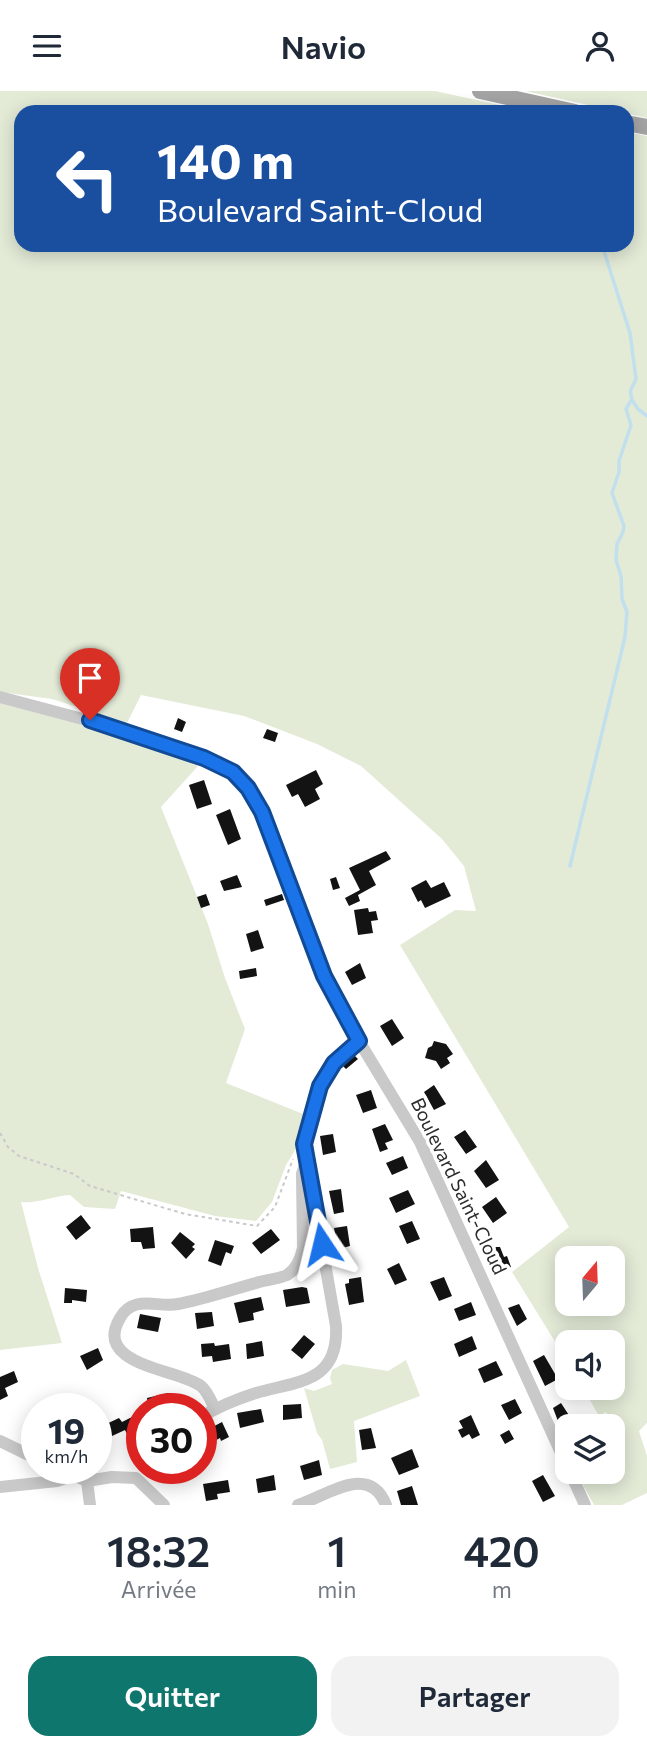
<!DOCTYPE html>
<html lang="fr">
<head>
<meta charset="utf-8">
<style>
  body { margin:0; font-family:Commissioner,sans-serif; background:#f2f2f3; color:#1f2937; height:100vh; display:flex; flex-direction:column; font-size:26px; white-space:nowrap }
  * { box-sizing:border-box; margin:0 }
  p { font-size:23px; color:#747a83 }
  .icon { flex:none; width:38px; height:38px; fill:none; stroke:currentColor; stroke-width:2; stroke-linecap:round; stroke-linejoin:round }
  .map { position:relative; height:1414px; overflow:hidden }
  .details { display:flex; flex-direction:column; background:#fff; flex:1 }
  .details>* { flex:none }
  .banner { position:absolute; left:14px; top:14px; width:620px; height:147px; border-radius:21px; box-shadow:0 4px 18px #0003; background:#1a4fa0; color:#fff; overflow:hidden }
  .needle { width:46px; rotate:19deg }
  .fabs { position:absolute; left:555px; top:1155px; display:grid; gap:14px }
  .fabs a { display:grid; place-items:center; width:70px; height:70px; border-radius:14px; background:#fff; box-shadow:0 4px 18px #0003; font-size:35px }
  .speed { position:absolute; left:21px; top:1302px; display:flex; gap:14px; font-size:35px; font-weight:700; text-align:center }
  .speed>* { display:grid; place-content:center; width:91px; height:91px; border-radius:50%; background:#fff; box-shadow:0 4px 18px #0003; line-height:1 }
  .speed small { font-size:18px; font-weight:400 }
  .speed .limit { border:10px solid #d22; background:#fff; color:#111 }
  .pin { position:absolute; display:grid; place-items:center; width:60px; height:60px; color:#fff; margin:-72px -30px; border-radius:50% 50% 50% 0; rotate:-45deg; box-shadow:0 0 7px #0007 }
  .pin .icon { rotate:45deg }
  .me { position:absolute; width:77px; margin:-38px; rotate:350deg; stroke-linejoin:round; filter:drop-shadow(0 0 5px #0008) }
  .turn { display:flex; align-items:center; gap:24px; height:147px; padding:0 28px; font-size:32px }
  .turn .icon { width:91px; height:91px; stroke-width:2.5 }
  .turn b { display:block; font-size:49px; line-height:60px }
  .eta { display:flex; justify-content:space-evenly; align-items:center; height:119px; text-align:center }
  .eta b { font-size:42px; font-weight:600; line-height:49px }
  .action { display:flex; gap:14px; margin-top:auto; padding:14px 28px }
  .action a { flex:1; height:80px; border-radius:21px; background:#0f766e; color:#fff; font-size:28px; font-weight:600; line-height:80px; text-align:center }
  .action a+a { background:#f2f2f3; color:#1f2937 }
  header { display:flex; justify-content:space-between; align-items:center; height:91px; padding:0 28px; background:#fff; font-size:32px; font-weight:600 }
  .map>svg:first-child { display:block }
  .green { fill:#e3ebd7; fill-rule:evenodd }
  .lines { fill:none; stroke-linecap:round; stroke-linejoin:round }
  .stream { stroke:#c2dfed; stroke-width:3.5 }
  .building { fill:#131313 }
  .path { stroke:#c9c9c9; stroke-width:2; stroke-dasharray:3.5 3.5; stroke-linecap:butt }
  .minor { stroke:#c9c9c9; stroke-width:12 }
  .major { stroke:#a4a4a4; stroke-width:16 }
  .route-casing { stroke:#114b97; stroke-width:18 }
  .route { stroke:#1a73e8; stroke-width:12 }
  .labels { text-anchor:middle; stroke-width:7; stroke-linejoin:round; paint-order:stroke }
  .street-label { font-size:19px; fill:#2c2c2c; stroke:#fff }
</style>
</head>
<body>
<header><svg class="icon" aria-label="menu" viewBox="0 0 24 24"><path d="M4 6h16M4 12h16M4 18h16"/></svg>Navio<svg class="icon" aria-label="person" viewBox="0 0 24 24"><circle cx="12" cy="8" r="4"/><path d="M4 21q1-7 8-7t8 7"/></svg></header>
<div class="map">
<svg width="647" height="1414" viewBox="0 0 647 1414">
  <rect width="100%" height="100%" fill="#fff"/>
  <!-- green -->
  <path class="green" d="M 0,0 L 435,0 L 532,21 L 21,21 L 21,154 L 626,154 L 627,41 L 647,45 L 647,1332 L 639,1340 L 647,1365 L 647,1402 L 622,1414 L 594,1414 L 576,1381 L 612,1381 L 613,1366 L 625,1360 L 606,1321 L 599,1325 L 583,1297 L 612,1297 L 612,1251 L 567,1251 L 567,1270 L 512,1181 L 569,1136 L 400,854 L 455,819 L 476,820 L 464,775 L 442,748 L 361,675 L 317,653 L 244,625 L 141,604 L 127,632 L 52,608 L 0,601 ZM 567,1167 L 612,1167 L 612,1213 L 567,1213 Z
    M 525,0 L 647,0 L 647,27 Z
    M 0,612 L 124,645 L 198,675 L 161,716 L 208,833 L 225,887 L 245,938 L 226,992 L 303,1023 L 297,1056 L 286,1074 L 272,1111 L 256,1130 L 215,1125 L 121,1100 L 115,1118 L 84,1116 L 70,1104 C 53,1105 37,1113 21,1111 L 38,1177 L 62,1252 L 0,1259 Z
    M 406,1269 L 420,1305 L 354,1330 L 357,1371 L 330,1378 L 322,1349 L 317,1342 L 304,1297 L 314,1300 L 332,1293 L 330,1287 L 332,1279 L 343,1273 L 388,1280 Z"/>
  <g class="lines">
    <!-- stream -->
    <path class="stream" d="M 514,20 L 515,21
      M 632,309 L 638,318 L 647,325
      M 570,775 L 625,546 L 627,521 L 622,508 L 621,485 L 616,469 L 617,453 L 623,441 L 624,435 L 612,402 L 619,381 L 619,370 L 631,334 L 626,318 L 632,308 C 628,297 633,297 636,288 L 630,242 L 602,154"/>
  </g>
  <!-- building -->
  <path class="building" d="M 178,627 L 186,631 L 182,641 L 174,638 Z
    M 267,638 L 278,642 L 275,651 L 263,647 Z
    M 316,679 L 323,693 L 315,698 L 320,708 L 305,716 L 298,703 L 292,706 L 286,694 Z
    M 204,689 L 212,713 L 197,718 L 189,694 Z
    M 230,718 L 241,748 L 228,754 L 216,724 Z
    M 386,760 L 391,768 L 369,780 L 376,794 L 358,804 L 360,810 L 349,815 L 345,807 L 360,799 L 349,777 Z
    M 237,784 L 242,796 L 224,800 L 220,790 Z
    M 336,786 L 340,797 L 333,799 L 330,788 Z
    M 426,789 L 431,797 L 444,791 L 451,805 L 425,817 L 421,809 L 418,811 L 411,797 Z
    M 206,803 L 210,814 L 201,817 L 197,806 Z
    M 282,803 L 284,809 L 266,815 L 264,809 Z
    M 368,817 L 369,821 L 376,820 L 378,829 L 371,830 L 373,842 L 358,844 L 354,819 Z
    M 258,839 L 264,857 L 251,861 L 246,843 Z
    M 360,872 L 366,887 L 352,894 L 345,881 Z
    M 256,877 L 257,885 L 240,888 L 239,880 Z
    M 392,928 L 404,947 L 392,955 L 380,935 Z
    M 434,950 L 446,953 L 453,963 L 447,967 L 450,972 L 441,978 L 436,970 L 425,967 L 428,957 L 432,955 Z
    M 353,963 L 358,968 L 346,978 L 343,975 Z
    M 434,994 L 446,1013 L 434,1019 L 424,1001 Z
    M 371,999 L 377,1017 L 363,1022 L 356,1004 Z
    M 385,1033 L 393,1049 L 385,1052 L 388,1058 L 380,1061 L 372,1038 Z
    M 465,1039 L 477,1056 L 466,1063 L 454,1046 Z
    M 333,1043 L 336,1061 L 323,1064 L 320,1045 Z
    M 403,1065 L 408,1077 L 392,1084 L 386,1072 Z
    M 486,1069 L 499,1089 L 486,1097 L 474,1080 Z
    M 341,1098 L 344,1121 L 334,1123 L 329,1100 Z
    M 408,1099 L 415,1113 L 396,1122 L 389,1107 Z
    M 496,1106 L 507,1122 L 493,1132 L 482,1116 Z
    M 81,1124 L 91,1137 L 76,1149 L 66,1136 Z
    M 412,1130 L 420,1148 L 407,1153 L 399,1135 Z
    M 347,1135 L 350,1155 L 338,1158 L 334,1137 Z
    M 153,1136 L 155,1157 L 143,1158 L 141,1151 L 131,1151 L 130,1138 Z
    M 271,1138 L 280,1149 L 261,1163 L 252,1152 Z
    M 180,1141 L 195,1153 L 192,1156 L 195,1158 L 186,1168 L 171,1152 Z
    M 215,1149 L 234,1155 L 231,1163 L 226,1161 L 221,1175 L 208,1170 Z
    M 495,1156 L 500,1156 L 504,1166 L 507,1165 L 511,1176 L 494,1183 L 483,1161 Z
    M 399,1172 L 407,1189 L 395,1194 L 387,1178 Z
    M 361,1186 L 364,1211 L 349,1214 L 345,1193 L 349,1192 L 349,1188 Z
    M 444,1186 L 452,1205 L 439,1210 L 430,1191 Z
    M 302,1196 L 307,1197 L 310,1212 L 286,1216 L 283,1199 Z
    M 65,1197 L 87,1199 L 86,1211 L 72,1209 L 72,1212 L 64,1212 Z
    M 261,1206 L 264,1219 L 253,1222 L 254,1229 L 239,1232 L 234,1212 Z
    M 471,1211 L 476,1224 L 459,1230 L 454,1218 Z
    M 519,1213 L 527,1228 L 517,1235 L 508,1217 Z
    M 212,1221 L 214,1235 L 197,1238 L 195,1222 Z
    M 140,1223 L 161,1227 L 158,1241 L 137,1237 Z
    M 304,1244 L 315,1253 L 302,1268 L 291,1259 Z
    M 472,1245 L 477,1258 L 459,1266 L 454,1253 Z
    M 262,1250 L 264,1265 L 247,1268 L 246,1253 Z
    M 214,1252 L 215,1255 L 229,1253 L 231,1268 L 213,1271 L 212,1265 L 202,1266 L 201,1253 Z
    M 98,1257 L 103,1269 L 87,1279 L 80,1265 Z
    M 544,1264 L 558,1288 L 545,1295 L 533,1270 Z
    M 496,1270 L 503,1284 L 484,1292 L 478,1278 Z
    M 14,1280 L 18,1291 L 5,1297 L 8,1305 L 0,1309 L 0,1286 Z
    M 168,1302 L 172,1303 L 174,1313 L 161,1318 L 149,1318 L 147,1307 Z
    M 515,1308 L 522,1322 L 509,1329 L 501,1314 Z
    M 561,1312 L 576,1335 L 567,1335 L 567,1345 L 563,1337 L 561,1338 L 553,1317 Z
    M 301,1313 L 302,1327 L 283,1329 L 283,1314 Z
    M 261,1318 L 264,1331 L 240,1337 L 237,1322 Z
    M 471,1324 L 480,1344 L 472,1348 L 469,1343 L 462,1347 L 458,1339 L 463,1337 L 459,1330 Z
    M 132,1326 L 139,1339 L 128,1345 L 125,1339 L 112,1345 L 110,1341 L 104,1343 L 100,1336 L 119,1327 L 122,1331 Z
    M 222,1331 L 229,1346 L 221,1350 L 220,1347 L 209,1353 L 203,1341 Z
    M 371,1337 L 376,1357 L 362,1359 L 359,1339 Z
    M 509,1339 L 514,1348 L 505,1353 L 500,1344 Z
    M 412,1358 L 419,1376 L 399,1384 L 391,1367 Z
    M 319,1369 L 322,1384 L 304,1389 L 300,1375 Z
    M 164,1377 L 182,1377 L 183,1387 L 166,1390 Z
    M 274,1384 L 276,1399 L 258,1402 L 256,1388 Z
    M 543,1384 L 555,1405 L 543,1411 L 532,1390 Z
    M 228,1389 L 230,1401 L 217,1403 L 218,1408 L 206,1410 L 203,1393 Z
    M 412,1395 L 418,1414 L 401,1414 L 397,1400 Z"/>
  <g class="lines">
    <!-- path -->
    <path class="path" d="M 0,1042 L 8,1056 L 19,1065 L 74,1083 L 90,1095 L 185,1123 L 257,1135 L 275,1116 L 293,1068"/>
    <!-- minor -->
    <path class="minor" d="M 0,606 L 90,630 L 204,667 L 233,681 L 248,697 L 262,721 L 324,885 L 359,950 L 420,1051 L 567,1375
      M 215,1318 C 211,1310 208,1301 201,1295 C 179,1278 92,1275 120,1227 C 133,1203 158,1217 178,1213 C 204,1208 230,1199 256,1192 C 265,1189 279,1188 287,1184 C 297,1178 301,1166 303,1157 L 302,1083 L 305,1073 L 308,1072
      M 201,1326 C 218,1316 237,1308 256,1302 C 297,1290 339,1292 336,1235 L 304,1053 L 320,995 L 334,972 L 359,950
      M 0,1350 L 37,1368
      M 57,1377 L 87,1390 L 112,1386 L 136,1387 L 164,1414
      M 570,1381 L 585,1414
      M 87,1390 L 90,1414
      M 0,1396 L 57,1390 L 63,1388 L 67,1382
      M 298,1414 C 327,1405 369,1371 386,1414"/>
    <!-- major -->
    <path class="major" d="M 480,0 L 575,21
      M 626,32 L 647,36"/>
  </g>
  <g class="lines">
    <defs>
      <path id="route" d="M 90,629 L 204,667 L 233,681 L 248,697 L 262,721 L 324,885 L 359,950 L 334,972 L 320,995 L 304,1053 L 322,1153"/>
    </defs>
    <!-- route casing -->
    <use href="#route" class="route-casing"/>
    <!-- route -->
    <use href="#route" class="route"/>
  </g>
  <g class="labels">
    <!-- street labels -->
    <g class="street-label">
      <text transform="translate(459 1095) rotate(64)" y="7">Boulevard Saint-Cloud</text>
    </g>
  </g>
</svg>
<div class="fabs">
<a><svg class="needle" viewBox="-14 -14 28 28"><path d="M0-13l5 13h-10z" fill="#e53935"/><path d="M0 13l5-13h-10z" fill="#747a83"/></svg></a>
<a><svg class="icon" aria-label="sound" viewBox="0 0 24 24"><path d="M4 9h4l5-4v14l-5-4H4zM17 9q2 3 0 6"/></svg></a>
<a><svg class="icon" aria-label="layers" viewBox="0 0 24 24"><path d="M12 4l9 5-9 5-9-5zM3 14l9 5 9-5"/></svg></a>
</div>
<div class="speed"><div>19<small>km/h</small></div><div class="limit">30</div></div>
<div class="pin" style="left:90px;top:629px;background:#d93025"><svg class="icon" aria-label="arrive" viewBox="0 0 24 24"><path d="M6 21V4h12l-3 4 3 4H6"/></svg></div>
<svg class="me" style="left:322px;top:1153px" viewBox="-20 -20 40 40"><path d="M0-17L14 15 0 8-14 15z" fill="#1a73e8" stroke="#fff" stroke-width="4"/></svg>
<div class="banner">
<div class="turn"><svg class="icon" aria-label="left" viewBox="0 0 24 24"><path d="M17 20v-9H6M10 6l-5 5 5 5"/></svg><div><b>140 m</b>Boulevard Saint-Cloud</div></div>
</div>
</div>
<section class="details">
<div class="eta">
<div><b>18:32</b><p>Arrivée</p></div>
<div><b>1</b><p>min</p></div>
<div><b>420</b><p>m</p></div>
</div>
<div class="action"><a>Quitter</a><a>Partager</a></div>
</section>
</body>
</html>
